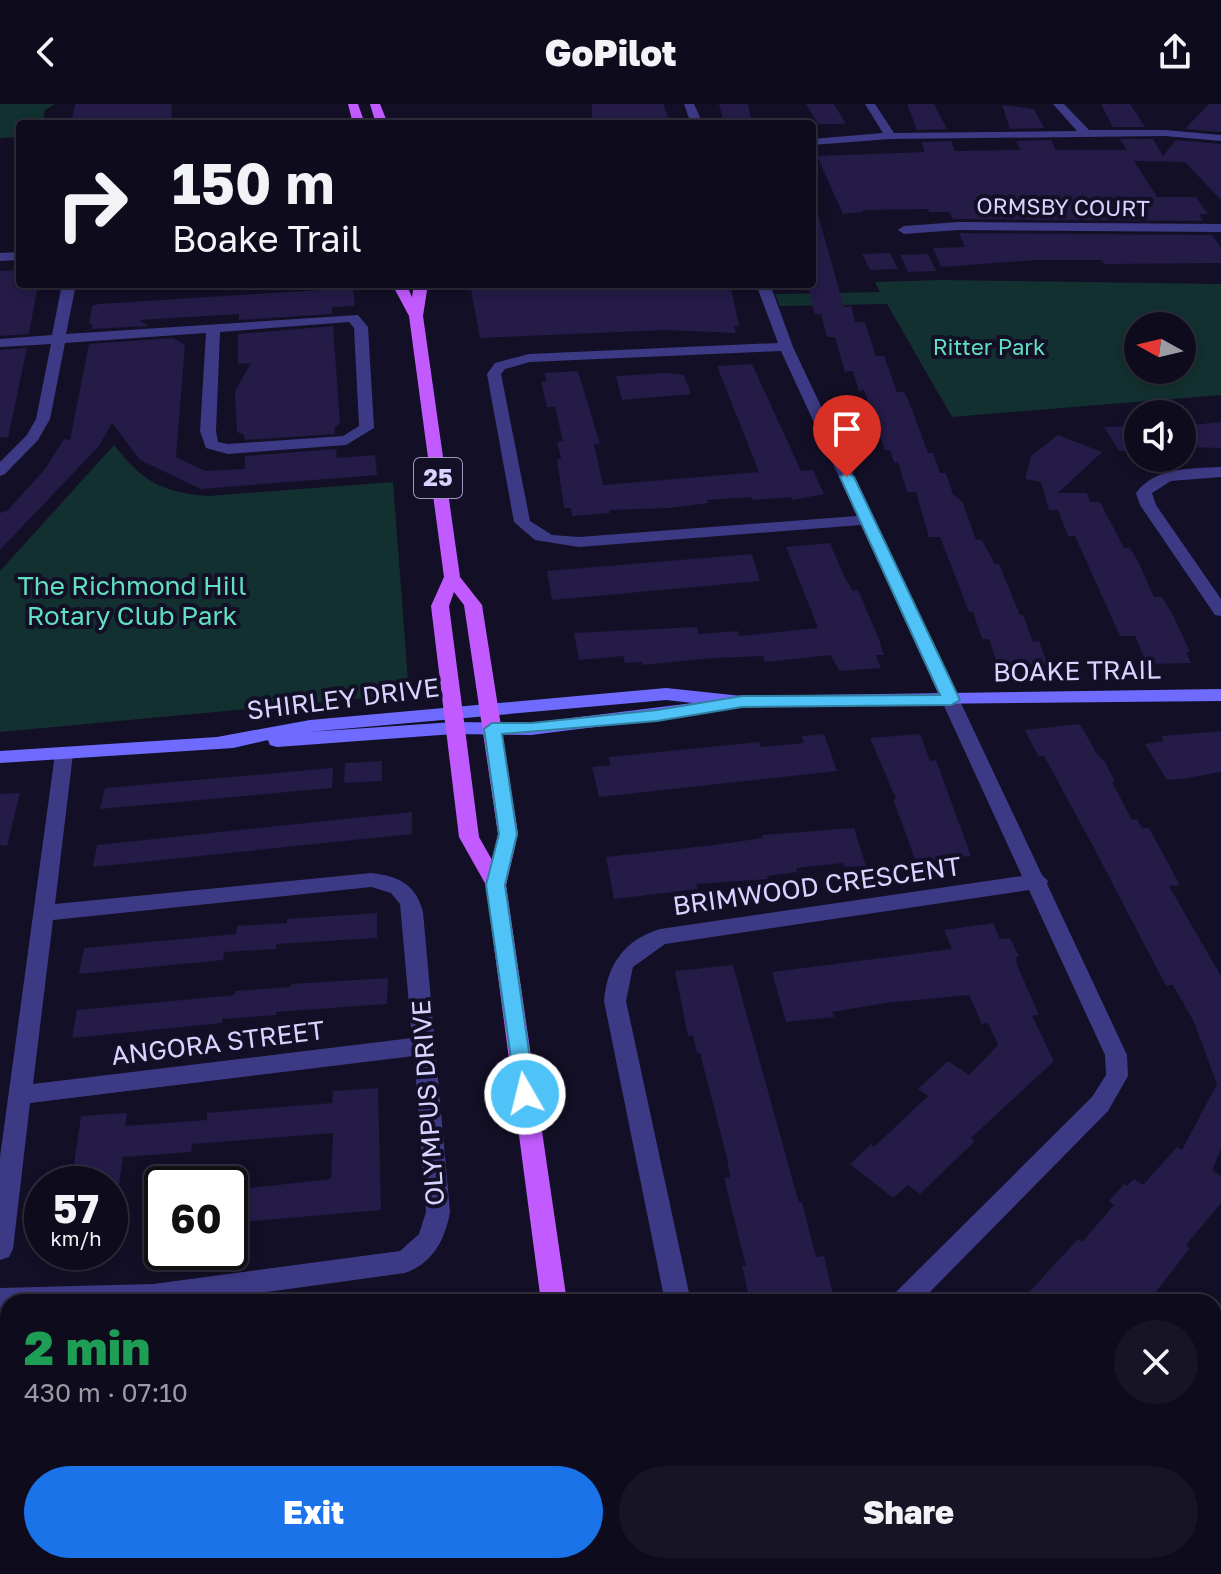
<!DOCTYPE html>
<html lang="en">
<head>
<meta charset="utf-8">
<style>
  body { margin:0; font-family:"Golos Text",sans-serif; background:#171425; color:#f1f3f6; height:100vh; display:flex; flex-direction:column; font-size:30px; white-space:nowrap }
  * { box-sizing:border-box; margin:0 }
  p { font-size:26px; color:#9b9ba3 }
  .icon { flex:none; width:44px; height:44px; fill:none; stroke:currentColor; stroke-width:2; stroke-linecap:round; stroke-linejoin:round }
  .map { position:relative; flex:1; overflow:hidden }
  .drawer { position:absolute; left:0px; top:1190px; width:1222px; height:280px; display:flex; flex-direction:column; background:#0e0b1c; border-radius:24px 24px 0 0; box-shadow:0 4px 12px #0003,0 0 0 2px #2e2b3b }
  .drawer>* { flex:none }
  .guide { position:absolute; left:16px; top:16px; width:800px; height:168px; border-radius:8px; box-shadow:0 4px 12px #0003,0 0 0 2px #2e2b3b; background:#0e0b1c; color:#f1f3f6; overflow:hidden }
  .needle { width:52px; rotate:278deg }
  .fabs { position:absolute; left:1124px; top:208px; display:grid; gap:16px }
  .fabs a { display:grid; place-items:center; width:72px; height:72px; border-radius:50%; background:#0e0b1c; box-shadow:0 4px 12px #0003,0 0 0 2px #2e2b3b; font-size:40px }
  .speed { position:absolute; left:24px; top:1062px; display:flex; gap:16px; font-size:40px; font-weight:700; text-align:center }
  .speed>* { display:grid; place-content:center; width:104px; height:104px; border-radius:50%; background:#0e0b1c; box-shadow:0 4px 12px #0003,0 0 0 2px #2e2b3b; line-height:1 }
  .speed small { font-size:20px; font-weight:400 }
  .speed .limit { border:4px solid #111; border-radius:12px; background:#fff; color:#111 }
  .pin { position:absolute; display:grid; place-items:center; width:68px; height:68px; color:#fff; margin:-82px -34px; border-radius:50% 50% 50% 0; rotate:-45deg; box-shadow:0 0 8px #0007 }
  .pin .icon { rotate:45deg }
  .me { position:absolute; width:88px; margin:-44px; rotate:352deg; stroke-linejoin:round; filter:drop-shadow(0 0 6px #0008) }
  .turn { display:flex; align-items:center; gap:28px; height:168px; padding:0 24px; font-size:36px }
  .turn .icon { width:104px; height:104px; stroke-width:2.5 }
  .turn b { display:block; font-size:56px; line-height:68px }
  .round { display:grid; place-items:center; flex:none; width:84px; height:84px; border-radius:42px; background:#171425 }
  .overview { display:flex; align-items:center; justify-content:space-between; height:136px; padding:0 24px }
  h1 { font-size:48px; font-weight:800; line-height:60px; color:#1e9e55 }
  .action { display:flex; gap:16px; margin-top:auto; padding:16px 24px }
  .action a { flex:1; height:92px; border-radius:48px; background:#1a73e8; color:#fff; font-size:32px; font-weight:800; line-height:92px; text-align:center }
  .action a+a { background:#171425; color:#f1f3f6 }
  header { display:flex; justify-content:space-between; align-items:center; height:104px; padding:0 24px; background:#0e0b1c; font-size:36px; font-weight:800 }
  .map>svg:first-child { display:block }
  .green { fill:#12302f; fill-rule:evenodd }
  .building { fill:#241b47 }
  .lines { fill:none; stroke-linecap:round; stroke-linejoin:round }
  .street { fill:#3d3a85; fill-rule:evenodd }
  .secondary { fill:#6f6bff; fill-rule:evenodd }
  .primary { fill:#c25bff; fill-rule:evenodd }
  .route { fill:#4fc3f7; stroke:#337fa1; stroke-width:2 }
  .labels { text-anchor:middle; stroke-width:8; stroke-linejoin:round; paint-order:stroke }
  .far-street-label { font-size:22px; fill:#d9d4ff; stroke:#130f26 }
  .far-park-label { font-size:22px; fill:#5fe0c0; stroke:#130f26 }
  .shield { fill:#130f26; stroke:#9e99be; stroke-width:2 }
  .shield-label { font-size:24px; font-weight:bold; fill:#d9d4ff }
  .park-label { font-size:26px; fill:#5fe0c0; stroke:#130f26 }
  .street-label { font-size:26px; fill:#d9d4ff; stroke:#130f26 }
</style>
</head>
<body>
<header><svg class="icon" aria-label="back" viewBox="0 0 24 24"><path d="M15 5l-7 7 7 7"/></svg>GoPilot<svg class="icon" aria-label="share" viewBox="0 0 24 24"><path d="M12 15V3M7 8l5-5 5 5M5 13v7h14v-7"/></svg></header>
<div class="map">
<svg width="1221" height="1470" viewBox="0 0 1221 1470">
  <rect width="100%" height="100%" fill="#130f26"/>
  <!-- green -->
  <path class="green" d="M 0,0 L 55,0 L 45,6 L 42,20 L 20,20 L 20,33 L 0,34 Z
    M 939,176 L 1221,180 L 1221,291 L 952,313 L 887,200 L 780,202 L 775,190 L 880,188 L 875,178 ZM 1138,222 L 1182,222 L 1182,266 L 1138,266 Z
    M 114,341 C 142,377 161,388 208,392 L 393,378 L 409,590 L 0,628 L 0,467 Z
    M 1221,1240 L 1221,1470 L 1023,1470 L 1030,1462 L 1214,1462 L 1214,1248 Z"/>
  <!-- building -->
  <path class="building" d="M 75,0 L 172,0 L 171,20 L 71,20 Z
    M 592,0 L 663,0 L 671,20 L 592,20 Z
    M 719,0 L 748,0 L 752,20 L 724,20 Z
    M 806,0 L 834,0 L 846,20 L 818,20 Z
    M 907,0 L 934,0 L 947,25 L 917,26 Z
    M 1101,0 L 1130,0 L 1145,23 L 1113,23 Z
    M 1209,0 L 1221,0 L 1221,28 L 1185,25 Z
    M 1002,1 L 1034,5 L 1044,24 L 1010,25 Z
    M 1120,35 L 1153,35 L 1163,52 L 1176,36 L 1221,40 L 1221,96 L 1185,58 L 1134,57 L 1157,93 L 1196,93 L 1208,110 L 1199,110 L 1203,117 L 953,115 L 949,108 L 929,108 L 928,105 L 862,106 L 864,108 L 843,110 L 817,52 L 925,48 L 921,38 L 951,37 L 955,47 L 1021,46 L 1016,37 L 1051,36 L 1056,46 L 1127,46 Z
    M 812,107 L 817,107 L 844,203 L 851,202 L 855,218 L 865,218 L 876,252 L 884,252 L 897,288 L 904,288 L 908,295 L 928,349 L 933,349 L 940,369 L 946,369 L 953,390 L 963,399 L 976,436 L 982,436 L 995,460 L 999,460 L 1020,511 L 1023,511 L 1033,538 L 1039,537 L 1048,561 L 1004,562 L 1002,556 L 996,556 L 989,535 L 982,535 L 973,508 L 969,508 L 940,433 L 929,433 L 916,388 L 907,388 L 898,358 L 894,359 L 890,346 L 885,346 L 864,286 L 859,287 L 853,267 L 845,268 L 835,233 L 827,233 L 821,210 L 815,210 L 807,180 L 812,180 Z
    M 959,129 L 1212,131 L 1221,144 L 1221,159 L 1104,160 L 1102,156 L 1036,156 L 941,163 L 933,144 L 965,143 Z
    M 890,149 L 898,165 L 870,166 L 862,150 Z
    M 928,150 L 936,167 L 908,168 L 900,151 Z
    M 20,166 L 20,180 L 38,180 L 29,230 L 0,232 L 0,167 Z
    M 470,180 L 730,180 L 739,222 L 734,222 L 736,229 L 665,226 L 480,234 Z
    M 353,184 L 355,202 L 332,203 L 332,210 L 239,216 L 239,210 L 139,216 L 149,222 L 91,225 L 93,220 L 89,220 L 92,202 L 99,200 Z
    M 333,222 L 340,320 L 334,324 L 335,330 L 245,336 L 244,331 L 237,328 L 235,287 L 251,259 L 238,260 L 238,230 Z
    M 173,234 L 185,241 L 176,353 L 205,367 L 245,365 L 245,352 L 336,345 L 337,354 L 375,351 L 377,371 L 201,385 L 140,356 L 112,319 L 99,342 L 0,446 L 0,409 L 8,406 L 45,365 L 64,335 L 70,336 L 89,240 Z
    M 27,244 L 8,334 L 0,333 L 0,246 Z
    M 752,260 L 801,367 L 813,366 L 824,390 L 792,396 L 791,393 L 752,396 L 751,393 L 707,396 L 708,399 L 669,404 L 609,406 L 610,409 L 572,412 L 571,404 L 564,404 L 557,355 L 561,355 L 557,338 L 563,337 L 555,303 L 547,303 L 541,278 L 546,277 L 545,269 L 578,267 L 600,340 L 594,340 L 603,381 L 759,368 L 717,262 Z
    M 667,269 L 684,271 L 691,290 L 622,296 L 616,272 Z
    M 1221,318 L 1221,344 L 1182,343 L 1182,322 Z
    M 1127,322 L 1138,338 L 1138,346 L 1119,347 L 1104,323 Z
    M 1058,331 L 1102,348 L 1058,389 L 1087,389 L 1090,398 L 1100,398 L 1124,444 L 1130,444 L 1139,459 L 1154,493 L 1162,493 L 1172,509 L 1190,548 L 1186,548 L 1191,559 L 1147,560 L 1135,532 L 1120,532 L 1075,432 L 1068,432 L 1058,406 L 1049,406 L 1041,378 L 1025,375 L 1031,352 Z
    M 830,439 L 844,472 L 853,487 L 858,486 L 879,535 L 884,551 L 876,551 L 881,564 L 840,567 L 830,551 L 765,558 L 763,552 L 713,554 L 643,561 L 642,558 L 625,559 L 623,552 L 579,556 L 574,529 L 697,523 L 699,530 L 738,527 L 739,532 L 818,524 L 786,443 Z
    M 752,450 L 760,477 L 552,496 L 547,467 Z
    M 1080,620 L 1097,650 L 1105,658 L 1115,678 L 1112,678 L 1132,716 L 1137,715 L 1142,724 L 1149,724 L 1180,781 L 1169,782 L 1221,872 L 1221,1045 L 1212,1066 L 1221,1072 L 1221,1099 L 1186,1141 L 1190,1144 L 1148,1198 L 1020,1198 L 1078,1135 L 1082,1138 L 1114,1101 L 1109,1097 L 1124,1080 L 1127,1082 L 1134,1075 L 1143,1081 L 1177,1043 L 1182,1046 L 1217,980 L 1194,918 L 1173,881 L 1166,882 L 1094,744 L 1044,652 L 1038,652 L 1025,626 Z
    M 1221,627 L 1221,668 L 1187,674 L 1167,676 L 1145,640 L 1164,637 L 1161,632 Z
    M 824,630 L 837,667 L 599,693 L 592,663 L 610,661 L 609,653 L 759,638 L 761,643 L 804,639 L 802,632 Z
    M 920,630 L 930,657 L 936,656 L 971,752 L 916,758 L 893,695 L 896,695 L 870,634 Z
    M 382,657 L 382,677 L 344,679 L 345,659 Z
    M 333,664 L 332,684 L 100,705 L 105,684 Z
    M 20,689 L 7,742 L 0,741 L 0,690 Z
    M 412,708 L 412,730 L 93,763 L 97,741 Z
    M 854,724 L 866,762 L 844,763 L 843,759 L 796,764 L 797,768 L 767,772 L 768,775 L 696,780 L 698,785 L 614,795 L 606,753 L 714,741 L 763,734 L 762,731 Z
    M 377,809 L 377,834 L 276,840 L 276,845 L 224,848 L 223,856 L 79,870 L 84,844 L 236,830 L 237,822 L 287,819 L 287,815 Z
    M 993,819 L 1000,835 L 1010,834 L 1019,852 L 1016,853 L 1017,861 L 1039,911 L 1032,912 L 1054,957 L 971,1034 L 975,1037 L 920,1090 L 908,1081 L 893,1094 L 850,1060 L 871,1040 L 874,1043 L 928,992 L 918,985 L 948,957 L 969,971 L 998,941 L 988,919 L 982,920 L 969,891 L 885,899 L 832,908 L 834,913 L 786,918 L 772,868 L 952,845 L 944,826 Z
    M 733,861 L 799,1099 L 802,1098 L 816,1153 L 824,1152 L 833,1191 L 790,1196 L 788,1188 L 749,1193 L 742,1162 L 746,1162 L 724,1074 L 730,1073 L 727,1054 L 700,949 L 697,949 L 693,931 L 688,932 L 675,867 Z
    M 388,874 L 387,900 L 276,908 L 276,911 L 222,915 L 222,919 L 72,934 L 77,906 L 235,891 L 235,887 L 291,883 L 291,880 Z
    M 378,984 L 381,1106 L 230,1119 L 230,1086 L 331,1075 L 333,1029 L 192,1040 L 191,1048 L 123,1053 L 119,1080 L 71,1080 L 81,1012 L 127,1009 L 125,1022 L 207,1016 L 207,1009 L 332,999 L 333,987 Z"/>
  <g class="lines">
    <!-- street -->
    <path class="street" d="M 684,0 L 694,0 L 703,20 L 691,20 Z
      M 865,0 L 875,0 L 894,29 L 1077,27 L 1053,0 L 1064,0 L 1089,26 L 1165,26 L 1221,31 L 1221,37 L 1165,32 L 890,35 L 812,41 L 812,35 L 883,29 Z
      M 958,118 L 1221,120 L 1221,128 L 958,126 L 904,130 L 898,126 L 904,122 Z
      M 20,148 L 20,156 L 0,157 L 0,149 Z
      M 62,180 L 76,180 L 66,230 L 358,211 L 368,223 L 374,324 L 346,341 L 228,350 L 206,344 L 200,327 L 206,229 L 65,239 L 50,315 L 38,336 L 5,370 L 0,372 L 0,358 L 27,331 L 36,315 L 51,240 L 0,243 L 0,235 L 52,231 ZM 349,218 L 354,224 L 359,322 L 343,332 L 228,340 L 218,338 L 216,327 L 220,228 Z
      M 756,180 L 770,180 L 793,243 L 1042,771 L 1048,777 L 1047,780 L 1127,951 L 1128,972 L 1108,1007 L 920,1198 L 890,1198 L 894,1190 L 1092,993 L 1106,971 L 1105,951 L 1029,786 L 665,840 L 633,863 L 626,897 L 691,1198 L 665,1198 L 604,897 C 607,861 624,836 660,825 L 1022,772 L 861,421 L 579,443 L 535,436 L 514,418 L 487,270 L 495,259 L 529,250 L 778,239 ZM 781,247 L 857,412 L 579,433 L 552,431 L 530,417 L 501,270 L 505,265 L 530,258 Z
      M 1221,363 L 1221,373 L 1171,377 L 1152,389 L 1156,401 L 1221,495 L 1221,512 L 1215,511 L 1140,401 L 1136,389 C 1156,362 1191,365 1221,363 Z
      M 64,644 L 73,650 L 55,800 L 371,769 C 398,772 416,780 423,808 L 450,1108 C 445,1136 433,1159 405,1169 L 194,1198 L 8,1198 L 8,1207 L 0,1208 L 0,1184 L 153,1180 L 400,1147 L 419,1130 L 426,1108 L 414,952 L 30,999 L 13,1145 L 9,1153 L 0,1156 L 0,1053 L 55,650 ZM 371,783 L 391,789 L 400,800 L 412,934 L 33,980 L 53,816 Z"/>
    <!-- secondary -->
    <path class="secondary" d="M 666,584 L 742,592 L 1221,585 L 1221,597 L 723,602 L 714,608 L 531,631 L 454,630 L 277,643 L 270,641 L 268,636 L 233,644 L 0,659 L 0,647 L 217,633 L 310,616 ZM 666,596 L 693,599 L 531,619 L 454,618 L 308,628 Z"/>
    <!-- primary -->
    <path class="primary" d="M 348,0 L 358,0 L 365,20 L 353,20 Z
      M 370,0 L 380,0 L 388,20 L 376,20 Z
      M 392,180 L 406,180 L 412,193 L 414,180 L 428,180 L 423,212 L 460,473 L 482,501 L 518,730 L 506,781 L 567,1198 L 541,1198 L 486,781 L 459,733 L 431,502 L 444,473 L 409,212 ZM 454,488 L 464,501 L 498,730 L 492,756 L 479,733 L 449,502 Z
      M 577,1462 L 605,1462 L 607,1470 L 577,1470 Z"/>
  </g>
  <!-- route -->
  <path class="route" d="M 847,369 L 854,373 L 960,596 L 951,601 L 742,603 L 657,617 L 502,630 L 517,730 L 505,781 L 535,990 L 525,998 L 517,996 L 486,781 L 499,730 L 484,625 L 492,619 L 531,619 L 657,606 L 742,592 L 940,591 L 840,373 Z"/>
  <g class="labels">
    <!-- far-street labels -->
    <g class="far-street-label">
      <text transform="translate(1063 103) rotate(1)" y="8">ORMSBY COURT</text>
    </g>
    <!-- far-park labels -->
    <g class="far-park-label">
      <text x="989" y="251">Ritter Park</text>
    </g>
    <!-- shield labels -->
    <rect class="shield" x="414" y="354" width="48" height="40" rx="6"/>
    <g class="shield-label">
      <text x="438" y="382">25</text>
    </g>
    <!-- park labels -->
    <g class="park-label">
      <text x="132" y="491">The Richmond Hill<tspan x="132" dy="30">Rotary Club Park</tspan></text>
    </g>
    <!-- street labels -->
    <g class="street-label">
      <text transform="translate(1077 567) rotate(-1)" y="9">BOAKE TRAIL</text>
      <text transform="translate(343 595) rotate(-7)" y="9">SHIRLEY DRIVE</text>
      <text transform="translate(817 782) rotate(-8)" y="9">BRIMWOOD CRESCENT</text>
      <text transform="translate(218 939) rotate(-7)" y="9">ANGORA STREET</text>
      <text transform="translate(428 999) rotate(-94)" y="9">OLYMPUS DRIVE</text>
    </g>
  </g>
</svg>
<div class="fabs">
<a><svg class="needle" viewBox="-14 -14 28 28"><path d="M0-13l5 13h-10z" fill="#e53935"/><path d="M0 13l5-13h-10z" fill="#9b9ba3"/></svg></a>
<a><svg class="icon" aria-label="sound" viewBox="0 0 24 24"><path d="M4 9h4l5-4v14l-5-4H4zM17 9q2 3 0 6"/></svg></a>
</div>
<div class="speed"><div>57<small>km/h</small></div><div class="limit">60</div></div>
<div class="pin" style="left:847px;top:373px;background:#d93025"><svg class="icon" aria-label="arrive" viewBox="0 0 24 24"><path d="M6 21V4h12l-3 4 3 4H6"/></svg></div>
<svg class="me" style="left:525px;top:990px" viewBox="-20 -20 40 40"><circle r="17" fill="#4fc3f7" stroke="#fff" stroke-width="3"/><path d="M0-11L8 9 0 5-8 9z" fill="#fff"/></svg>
<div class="guide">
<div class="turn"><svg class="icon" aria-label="right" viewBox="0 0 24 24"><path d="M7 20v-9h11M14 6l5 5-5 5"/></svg><div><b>150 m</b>Boake Trail</div></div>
</div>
<section class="drawer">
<div class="overview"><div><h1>2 min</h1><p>430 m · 07:10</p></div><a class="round"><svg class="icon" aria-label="close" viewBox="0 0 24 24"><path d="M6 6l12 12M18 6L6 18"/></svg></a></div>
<div class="action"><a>Exit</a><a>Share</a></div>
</section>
</div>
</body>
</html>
